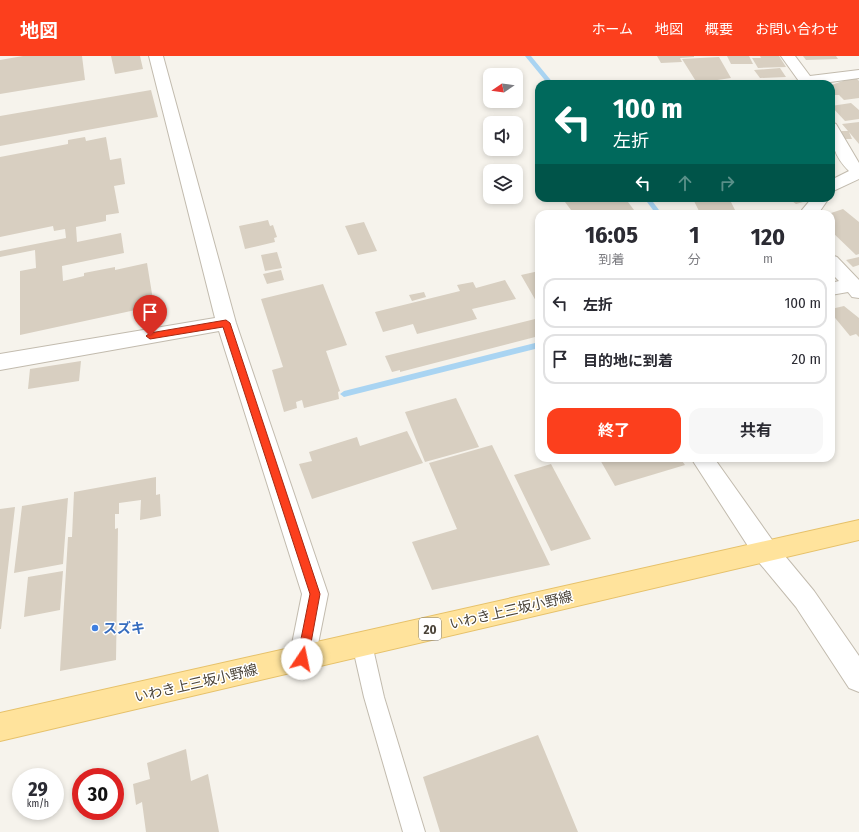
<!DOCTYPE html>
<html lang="ja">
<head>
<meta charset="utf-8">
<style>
  body { margin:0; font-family:"Fira Sans Condensed","Noto Sans JP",sans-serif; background:#f7f7f7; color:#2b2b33; height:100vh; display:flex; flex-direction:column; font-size:15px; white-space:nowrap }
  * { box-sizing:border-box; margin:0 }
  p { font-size:13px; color:#7c7c81 }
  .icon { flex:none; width:22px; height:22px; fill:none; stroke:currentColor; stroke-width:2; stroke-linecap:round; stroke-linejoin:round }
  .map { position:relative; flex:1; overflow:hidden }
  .details { position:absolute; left:535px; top:154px; width:300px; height:252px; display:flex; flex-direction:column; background:#fff; border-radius:12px; box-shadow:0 2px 6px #0003 }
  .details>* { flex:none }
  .guide { position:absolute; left:535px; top:24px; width:300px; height:122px; border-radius:12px; box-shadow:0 2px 6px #0003; background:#00695c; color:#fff; overflow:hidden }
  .needle { width:26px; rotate:257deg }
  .controls { position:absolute; left:483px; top:12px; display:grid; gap:8px }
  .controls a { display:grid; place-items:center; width:40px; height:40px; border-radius:8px; background:#fff; box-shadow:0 2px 6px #0003; font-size:20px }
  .speed { position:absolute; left:12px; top:712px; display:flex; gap:8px; font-size:20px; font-weight:700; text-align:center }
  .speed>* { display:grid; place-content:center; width:52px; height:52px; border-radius:50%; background:#fff; box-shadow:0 2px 6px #0003; line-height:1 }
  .speed small { font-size:10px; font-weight:400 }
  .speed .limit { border:6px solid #d22; background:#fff; color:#111 }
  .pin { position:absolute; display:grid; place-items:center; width:34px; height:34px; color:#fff; margin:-41px -17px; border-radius:50% 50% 50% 0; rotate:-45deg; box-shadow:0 0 4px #0007 }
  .pin .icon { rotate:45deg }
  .me { position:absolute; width:44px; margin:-22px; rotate:11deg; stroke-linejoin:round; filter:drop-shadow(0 0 3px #0008) }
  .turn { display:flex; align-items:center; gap:14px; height:84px; padding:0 12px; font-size:18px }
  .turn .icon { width:52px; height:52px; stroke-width:2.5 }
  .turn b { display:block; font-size:28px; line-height:34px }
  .lanes { display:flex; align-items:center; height:38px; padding:0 12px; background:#0003; justify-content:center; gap:20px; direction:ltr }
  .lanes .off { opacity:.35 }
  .eta { display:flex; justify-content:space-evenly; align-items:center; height:68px; text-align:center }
  .eta b { font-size:24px; font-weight:700; line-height:28px }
  .cta { display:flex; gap:8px; margin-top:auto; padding:8px 12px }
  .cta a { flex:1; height:46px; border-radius:12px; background:#fc3f1d; color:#fff; font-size:16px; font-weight:700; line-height:46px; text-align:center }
  .cta a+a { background:#f7f7f7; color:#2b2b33 }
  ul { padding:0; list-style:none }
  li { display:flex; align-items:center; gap:12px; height:50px; margin:0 8px 6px; padding:0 4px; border:2px solid #e1e1e2; border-radius:12px }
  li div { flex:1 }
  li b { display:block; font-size:15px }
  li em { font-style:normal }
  header { display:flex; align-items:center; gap:24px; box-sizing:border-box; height:56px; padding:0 20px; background:#fc3f1d; color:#fff }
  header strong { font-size:19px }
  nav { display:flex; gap:22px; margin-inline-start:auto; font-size:14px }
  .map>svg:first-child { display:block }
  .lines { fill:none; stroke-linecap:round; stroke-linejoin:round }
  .stream { fill:#a9d4f2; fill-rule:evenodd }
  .building { fill:#d8cfc1 }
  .service-casing { stroke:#c2bbae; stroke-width:2 }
  .minor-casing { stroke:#c2bbae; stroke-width:2 }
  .primary-casing { stroke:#e6c16a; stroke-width:2 }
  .service { fill:#fff; fill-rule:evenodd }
  .minor { fill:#fff; fill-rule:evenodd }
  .primary { fill:#ffe39c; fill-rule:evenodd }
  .route { fill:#fc3f1d; stroke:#a42913 }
  .shop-dot { fill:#3f7fe0; stroke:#fff; stroke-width:1.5 }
  .labels { text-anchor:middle; stroke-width:3; stroke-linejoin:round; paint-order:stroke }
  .shield { fill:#fff; stroke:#817c74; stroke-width:1 }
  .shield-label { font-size:13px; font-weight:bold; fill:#4b4439 }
  .street-label { font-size:14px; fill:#4b4439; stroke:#fff }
  .shop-label { font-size:14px; font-weight:bold; fill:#366cbe; stroke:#fff; text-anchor:start }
</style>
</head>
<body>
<header>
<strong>地図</strong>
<nav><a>ホーム</a><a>地図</a><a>概要</a><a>お問い合わせ</a></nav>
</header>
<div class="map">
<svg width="859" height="776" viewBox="0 0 859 776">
  <rect width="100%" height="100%" fill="#f6f3ec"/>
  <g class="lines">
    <!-- stream -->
    <path class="stream" d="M 525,0 L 531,0 L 554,28 L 548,28 Z
      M 644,142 L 650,142 L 662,158 L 656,158 Z
      M 539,286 L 539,292 L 344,341 L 340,338 L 344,335 Z"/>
  </g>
  <!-- building -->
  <path class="building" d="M 23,0 L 82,0 L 85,24 L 0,38 L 0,4 Z
    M 111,0 L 140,0 L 143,13 L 115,18 Z
    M 657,0 L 694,0 L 694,1 L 680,2 L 682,6 L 661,7 Z
    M 727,0 L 749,0 L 753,8 L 731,8 Z
    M 760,0 L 779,0 L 786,11 L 758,12 L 752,2 L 761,2 Z
    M 803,0 L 836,0 L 838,3 L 806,4 Z
    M 719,1 L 731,22 L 697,27 L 682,3 Z
    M 780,12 L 786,21 L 760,22 L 754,14 Z
    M 855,21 L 859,25 L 859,42 L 844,44 L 839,39 L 834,39 L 831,36 L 831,34 L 834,34 L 831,29 Z
    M 151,34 L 158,61 L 0,90 L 0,60 Z
    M 851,47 L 859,54 L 859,63 L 845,65 L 831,50 Z
    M 859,66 L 859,88 L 849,76 L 852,83 L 844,83 L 841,75 L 848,75 L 842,68 Z
    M 85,81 L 86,85 L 106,81 L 110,104 L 121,102 L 125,128 L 114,130 L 119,157 L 106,159 L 106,165 L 76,171 L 77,186 L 121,177 L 124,197 L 62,210 L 63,225 L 84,220 L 84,217 L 115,211 L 115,214 L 147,207 L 154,250 L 20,279 L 20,215 L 36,212 L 35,194 L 0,201 L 0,195 L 66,182 L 65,173 L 54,175 L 53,170 L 0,181 L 0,101 L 68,88 L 68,84 Z
    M 562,142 L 625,142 L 637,158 L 574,158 Z
    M 788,142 L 798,142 L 803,146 L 796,148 Z
    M 727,143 L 730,144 L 737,158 L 697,158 L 700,157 L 694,145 Z
    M 843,153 L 859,166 L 859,198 L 856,199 L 831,175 L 831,157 Z
    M 783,154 L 786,158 L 757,158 L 757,157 Z
    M 268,164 L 270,170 L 273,169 L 277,181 L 274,182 L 275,186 L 245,193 L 239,170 Z
    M 364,166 L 377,195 L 358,199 L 345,170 Z
    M 277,196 L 282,212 L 265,215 L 261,199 Z
    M 859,201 L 859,209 L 853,211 L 846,204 Z
    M 281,214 L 284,224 L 267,228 L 263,218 Z
    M 539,215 L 539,244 L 536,245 L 521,219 Z
    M 505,224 L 516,243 L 472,253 L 477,263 L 417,278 L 413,268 L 383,276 L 375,256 L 460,235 L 457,229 L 473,226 L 476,232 Z
    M 323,228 L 347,289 L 326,295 L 340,335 L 338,336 L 339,343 L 304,352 L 302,344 L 296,346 L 297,352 L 284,356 L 272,314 L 283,311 L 261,243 Z
    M 424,236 L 426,241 L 412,245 L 409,239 Z
    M 844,250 L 859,262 L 859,281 L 856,278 L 850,280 L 831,257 L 831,253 Z
    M 539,262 L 539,280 L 400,316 L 400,314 L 392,316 L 385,300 Z
    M 81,305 L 79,325 L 28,333 L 30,313 Z
    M 456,342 L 479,391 L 425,406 L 405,356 Z
    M 407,375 L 423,407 L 312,443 L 299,408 L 312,405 L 309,396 L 357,381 L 360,390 Z
    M 492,389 L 550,509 L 432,534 L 412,486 L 457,473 L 429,407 Z
    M 599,402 L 680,402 L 685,409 L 615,430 Z
    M 551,408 L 591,483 L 551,495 L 514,419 Z
    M 156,421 L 156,439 L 160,438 L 161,460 L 140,464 L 141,444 L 119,447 L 119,458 L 115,458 L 115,473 L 118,472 L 116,604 L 60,615 L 68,481 L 72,481 L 74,436 Z
    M 68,442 L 63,508 L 14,517 L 22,450 Z
    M 15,451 L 1,573 L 0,573 L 0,453 Z
    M 63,515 L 60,554 L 24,561 L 28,521 Z
    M 538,679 L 578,776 L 440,776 L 423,721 Z
    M 186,693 L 191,725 L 208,718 L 219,776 L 146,776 L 142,746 L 136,749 L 133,728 L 150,723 L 147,707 Z"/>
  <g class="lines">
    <defs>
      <path id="service" d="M 362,579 L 369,581 L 372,588 L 384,641 L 425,776 L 403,776 L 364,641 L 352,588 L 355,581 Z"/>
      <path id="minor" d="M 149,0 L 163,0 L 236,267 L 328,538 L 315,603 L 311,612 L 302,616 L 293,612 L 289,603 L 302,538 L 219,275 L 0,314 L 0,298 L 215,262 Z
        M 781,0 L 795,0 L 810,20 L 859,14 L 859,22 L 816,28 L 801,28 Z
        M 831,66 L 836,68 L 859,107 L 859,123 L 831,136 L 831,124 L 849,115 C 834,100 831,87 831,66 Z
        M 812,142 L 829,142 L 820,155 L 820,158 L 802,158 L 802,154 Z
        M 831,199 L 837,201 L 859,224 L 859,242 L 852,241 L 848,236 L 831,239 L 831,227 L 839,225 L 831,217 Z
        M 691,402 L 714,402 L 775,488 L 814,535 L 859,600 L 859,636 L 849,632 L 796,551 L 757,504 Z"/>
      <path id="primary" d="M 859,464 L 859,484 L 0,685 L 0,657 Z"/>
    </defs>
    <!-- service casing -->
    <use href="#service" class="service-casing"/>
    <!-- minor casing -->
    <use href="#minor" class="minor-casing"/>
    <!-- primary casing -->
    <use href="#primary" class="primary-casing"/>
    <!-- service -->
    <use href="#service" class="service"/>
    <!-- minor -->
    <use href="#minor" class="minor"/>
    <!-- primary -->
    <use href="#primary" class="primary"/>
  </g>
  <!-- route -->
  <path class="route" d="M 226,264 L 230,267 L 320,538 L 308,603 L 306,606 L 302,608 L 299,606 L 297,603 L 310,538 L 223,271 L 150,283 L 146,280 L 150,277 Z"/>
  <!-- markers -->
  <circle class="shop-dot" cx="95" cy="572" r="4"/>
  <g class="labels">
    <!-- shield labels -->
    <rect class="shield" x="419" y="562" width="22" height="22" rx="3"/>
    <g class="shield-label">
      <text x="430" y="578">20</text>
    </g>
    <!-- street labels -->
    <g class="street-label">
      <text transform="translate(511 554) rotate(-13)" y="5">いわき上三坂小野線</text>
      <text transform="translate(196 627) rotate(-13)" y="5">いわき上三坂小野線</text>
    </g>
    <!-- shop labels -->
    <g class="shop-label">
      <text x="103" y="577">スズキ</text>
    </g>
  </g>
</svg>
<div class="controls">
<a><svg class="needle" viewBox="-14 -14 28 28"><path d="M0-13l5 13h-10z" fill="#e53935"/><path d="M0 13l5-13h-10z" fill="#7c7c81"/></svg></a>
<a><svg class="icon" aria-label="sound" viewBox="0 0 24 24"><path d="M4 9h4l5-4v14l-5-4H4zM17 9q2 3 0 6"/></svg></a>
<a><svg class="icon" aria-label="layers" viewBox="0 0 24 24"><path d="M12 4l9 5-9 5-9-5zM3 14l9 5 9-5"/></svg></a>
</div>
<div class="speed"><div>29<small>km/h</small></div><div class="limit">30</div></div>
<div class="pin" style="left:150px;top:280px;background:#d93025"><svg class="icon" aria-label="arrive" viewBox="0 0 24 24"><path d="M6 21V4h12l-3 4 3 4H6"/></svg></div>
<svg class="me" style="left:302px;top:603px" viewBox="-20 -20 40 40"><circle r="19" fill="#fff"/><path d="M0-13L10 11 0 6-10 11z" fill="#fc3f1d"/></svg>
<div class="guide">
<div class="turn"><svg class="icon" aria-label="left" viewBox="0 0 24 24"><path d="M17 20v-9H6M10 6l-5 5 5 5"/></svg><div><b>100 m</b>左折</div></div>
<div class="lanes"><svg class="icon" aria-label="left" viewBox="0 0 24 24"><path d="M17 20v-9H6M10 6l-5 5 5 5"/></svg><svg class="icon off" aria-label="ahead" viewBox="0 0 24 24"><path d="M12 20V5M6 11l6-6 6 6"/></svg><svg class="icon off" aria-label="right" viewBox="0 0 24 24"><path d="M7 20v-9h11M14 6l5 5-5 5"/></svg></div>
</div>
<section class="details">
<div class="eta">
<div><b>16:05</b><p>到着</p></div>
<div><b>1</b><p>分</p></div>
<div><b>120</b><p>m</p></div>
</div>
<ul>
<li><svg class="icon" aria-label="left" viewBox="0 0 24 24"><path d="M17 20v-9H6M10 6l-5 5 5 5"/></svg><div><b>左折</b></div><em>100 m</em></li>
<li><svg class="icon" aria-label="arrive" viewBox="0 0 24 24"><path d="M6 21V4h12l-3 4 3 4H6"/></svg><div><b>目的地に到着</b></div><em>20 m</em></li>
</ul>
<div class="cta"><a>終了</a><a>共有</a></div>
</section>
</div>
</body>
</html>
